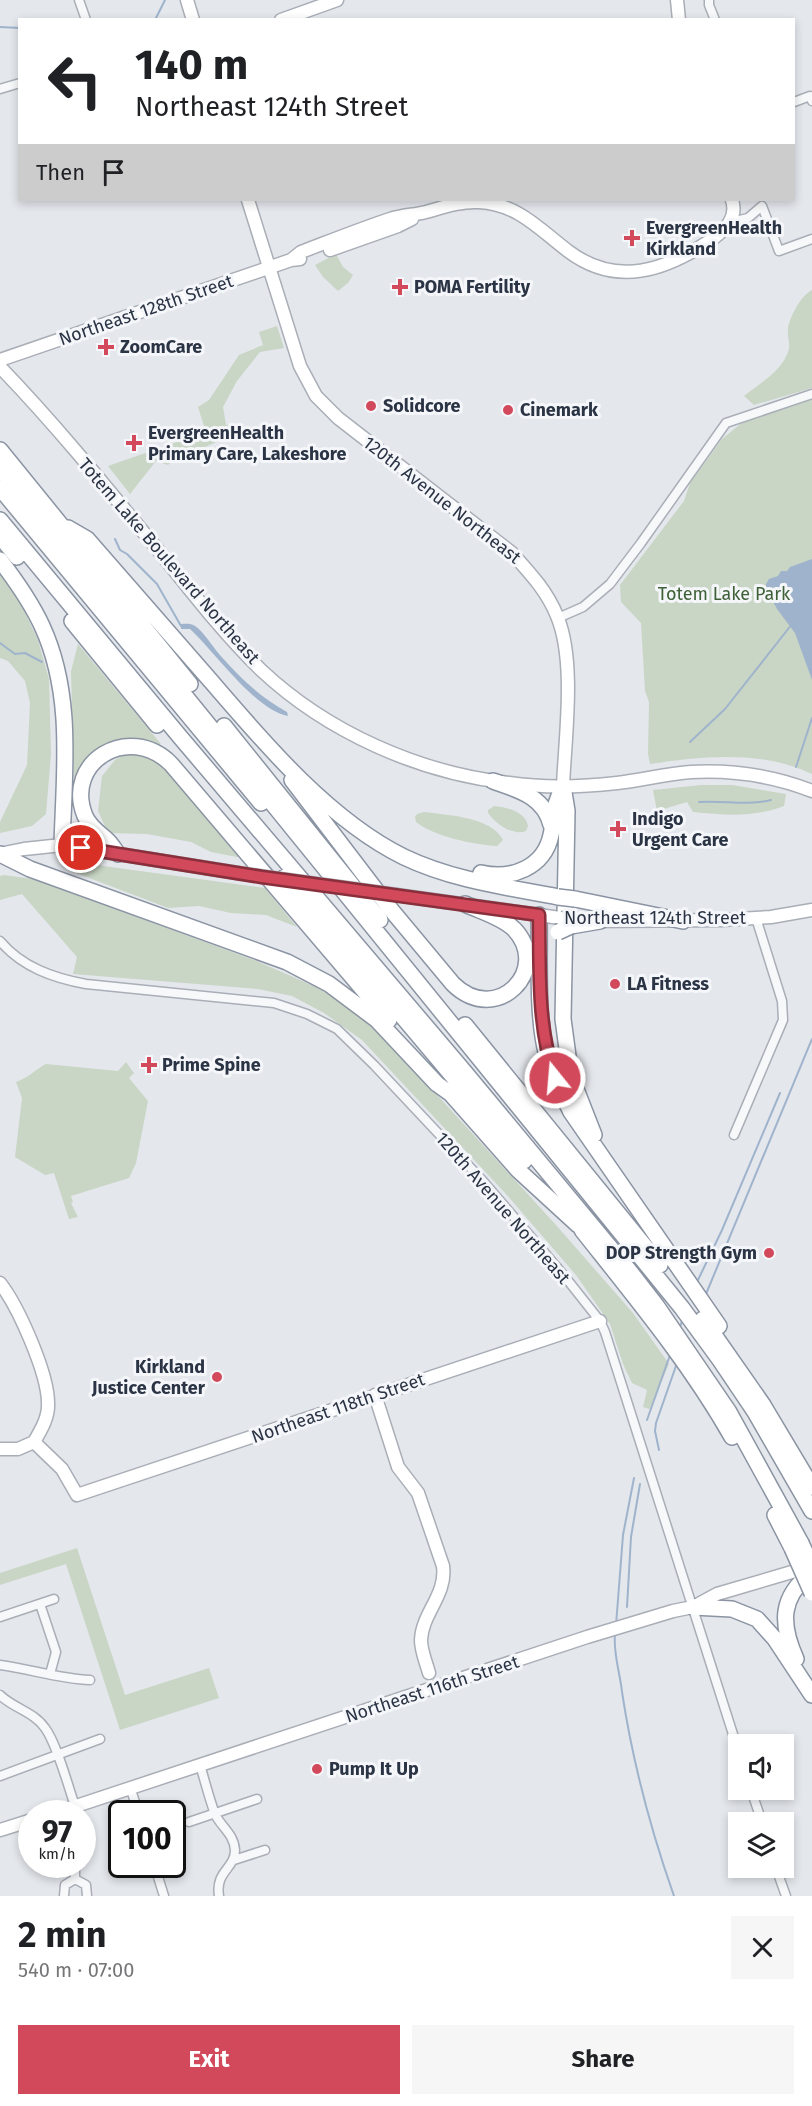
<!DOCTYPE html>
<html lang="en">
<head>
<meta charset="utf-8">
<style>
  body { margin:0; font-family:"Fira Sans",sans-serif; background:#f6f6f6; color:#202124; height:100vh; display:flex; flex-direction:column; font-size:22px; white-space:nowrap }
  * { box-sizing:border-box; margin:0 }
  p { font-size:20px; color:#757577 }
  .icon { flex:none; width:33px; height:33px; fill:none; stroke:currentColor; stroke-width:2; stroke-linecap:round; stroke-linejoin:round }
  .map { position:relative; height:1896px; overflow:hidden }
  .details { display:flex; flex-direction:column; background:#fff; flex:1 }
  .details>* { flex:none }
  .top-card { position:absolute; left:18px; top:18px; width:777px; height:183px; border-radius:0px; box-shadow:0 3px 9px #0003; background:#fff; color:#202124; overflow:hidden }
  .tools { position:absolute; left:728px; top:1734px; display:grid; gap:12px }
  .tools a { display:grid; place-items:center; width:66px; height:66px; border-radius:0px; background:#fff; box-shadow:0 3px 9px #0003; font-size:30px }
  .speed { position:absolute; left:18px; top:1800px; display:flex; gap:12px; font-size:30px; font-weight:700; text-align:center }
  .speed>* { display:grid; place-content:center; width:78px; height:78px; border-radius:50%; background:#fff; box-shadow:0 3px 9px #0003; line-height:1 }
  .speed small { font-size:15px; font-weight:400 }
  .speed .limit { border:3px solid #111; border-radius:9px; background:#fff; color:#111 }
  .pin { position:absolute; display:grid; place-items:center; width:51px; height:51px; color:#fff; margin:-26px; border:3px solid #fff; border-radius:50%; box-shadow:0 2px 6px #0007 }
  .me { position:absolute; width:66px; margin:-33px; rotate:343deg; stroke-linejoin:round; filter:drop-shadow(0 0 4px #0008) }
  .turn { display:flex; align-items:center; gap:21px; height:126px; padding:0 18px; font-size:27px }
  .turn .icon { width:78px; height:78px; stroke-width:2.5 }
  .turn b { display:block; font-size:42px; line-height:51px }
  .then { display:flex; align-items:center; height:57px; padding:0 18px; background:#0003; gap:12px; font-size:22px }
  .round { display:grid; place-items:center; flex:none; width:63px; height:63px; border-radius:0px; background:#f6f6f6 }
  .headline { display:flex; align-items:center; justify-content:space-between; height:102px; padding:0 18px }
  h1 { font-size:36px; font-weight:700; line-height:45px }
  .cta { display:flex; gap:12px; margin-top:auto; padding:12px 18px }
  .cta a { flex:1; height:69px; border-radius:0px; background:#d1495b; color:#fff; font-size:24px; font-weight:700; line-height:69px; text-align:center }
  .cta a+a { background:#f6f6f6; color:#202124 }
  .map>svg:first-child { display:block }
  .green { fill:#c9d6c5 }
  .water { fill:#9fb4cc }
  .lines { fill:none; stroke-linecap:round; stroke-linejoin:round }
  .stream { stroke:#9fb4cc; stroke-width:2 }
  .street-casing { stroke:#a9aeb7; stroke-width:11 }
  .secondary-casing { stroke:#a9aeb7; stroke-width:15 }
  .highway-casing { stroke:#8b94a3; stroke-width:18 }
  .street { stroke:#f7f8fa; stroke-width:8 }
  .secondary { stroke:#fff; stroke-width:12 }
  .highway { stroke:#fff; stroke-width:15 }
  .secondary-bridge-casing { stroke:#a9aeb7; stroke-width:15; stroke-linecap:butt }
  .highway-bridge-casing { stroke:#8b94a3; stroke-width:18; stroke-linecap:butt }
  .secondary-bridge { stroke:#fff; stroke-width:12 }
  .highway-bridge { stroke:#fff; stroke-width:15 }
  .route-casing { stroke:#882f3b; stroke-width:15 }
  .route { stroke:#d1495b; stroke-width:10 }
  .poi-dot { fill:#d1495b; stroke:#f4f6f9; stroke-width:2 }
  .labels { text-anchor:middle; stroke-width:6; stroke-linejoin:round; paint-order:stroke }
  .poi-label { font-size:18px; font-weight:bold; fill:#2b3445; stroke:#f4f6f9; text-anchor:start }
  .street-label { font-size:18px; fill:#2b3445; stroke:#f4f6f9 }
  .park-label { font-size:18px; fill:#3f6138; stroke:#f4f6f9 }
</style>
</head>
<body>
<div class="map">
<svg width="812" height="1896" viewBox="0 0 812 1896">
  <rect width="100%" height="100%" fill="#e4e7ec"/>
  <!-- green -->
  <path class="green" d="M 336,254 L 343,267 L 353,275 L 348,283 L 338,291 L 323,277 L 315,265 Z
    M 812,290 L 812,388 L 754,405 L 744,396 C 760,383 783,371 789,349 C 790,343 787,336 788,329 C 789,318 801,295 812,290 Z
    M 277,326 L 284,348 L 260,352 L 237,381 L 223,407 L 226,425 L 241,423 L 246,429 L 196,451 L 177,457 L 168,465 L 156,461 L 130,494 L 108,466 L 206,432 L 198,407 L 209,400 L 239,355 L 263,345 L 259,332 Z
    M 812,398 L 812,774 C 762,750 703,756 650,764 L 648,754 L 649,702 L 645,691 L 641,623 L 621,602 L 620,585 L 684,501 L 690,483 L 722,439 L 749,417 Z
    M 0,570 L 13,587 L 38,640 L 49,679 L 51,754 L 46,814 L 32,826 L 0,833 L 0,822 L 27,765 L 30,703 L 25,681 L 8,661 L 0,658 Z
    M 78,644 L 161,744 L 158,745 C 116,729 95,746 74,782 L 71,671 Z
    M 128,752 L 154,759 L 168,770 L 242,858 L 211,852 L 191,842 L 147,834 L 108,833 L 98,811 L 102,776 L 115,760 Z
    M 701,785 L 732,785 L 786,794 L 784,806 C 752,818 726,815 693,812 L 687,802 L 657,811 L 653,790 Z
    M 494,806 C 506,807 526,812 528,826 L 526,831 C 512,836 496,824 488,813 L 488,810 Z
    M 424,812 C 447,815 492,817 503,840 L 497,846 C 474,845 433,836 416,822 L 415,817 L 417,814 Z
    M 81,863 L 265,888 L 297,927 L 266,915 L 231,913 L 199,906 L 168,908 L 71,871 Z
    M 4,875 L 33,879 L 254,960 L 314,986 L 352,1008 L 375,1027 L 556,1225 L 633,1313 L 669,1364 L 650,1409 L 643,1407 L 647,1390 L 632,1383 L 623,1364 L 610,1324 L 576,1275 L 506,1194 L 362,1040 L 324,1013 L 292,996 L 258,989 L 73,974 L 77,957 L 22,894 L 0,900 L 0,876 Z
    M 126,1062 L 134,1073 L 129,1078 L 148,1101 L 136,1163 L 129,1178 L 71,1196 L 73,1202 L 71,1203 L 78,1217 L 69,1219 L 54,1173 L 45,1175 L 15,1157 L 22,1098 L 16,1082 C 28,1078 35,1070 46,1064 L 118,1071 Z
    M 77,1548 L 125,1695 L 209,1668 L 219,1698 L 120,1730 L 66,1564 L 0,1585 L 0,1573 Z"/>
  <!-- water -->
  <path class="water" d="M 812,559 L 812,680 L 795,633 L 777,609 L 766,589 L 766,584 L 769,579 L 778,576 L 781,571 L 787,571 L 790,567 Z
    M 181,624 C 186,624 190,623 195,626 C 204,632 212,646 219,654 C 240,678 260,697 287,712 L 288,716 C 255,710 215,652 190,629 L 181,629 Z"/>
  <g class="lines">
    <!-- stream -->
    <path class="stream" d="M 155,20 L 165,0
      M 0,27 L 20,28
      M 115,539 L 120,550 L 127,554 L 157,584 L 181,626
      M 0,643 L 15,654 L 25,653 L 42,662
      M 690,742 L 725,709 L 792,624
      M 796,767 L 812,718
      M 699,802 C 723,800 747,806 771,800
      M 697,1282 L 722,1230 L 780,1093
      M 706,1294 L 812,1039
      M 679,1330 L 683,1318
      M 647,1420 L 670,1355
      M 659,1450 L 655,1431 L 656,1423 L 677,1363
      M 627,1607 L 631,1537 L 640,1484
      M 616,1625 L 623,1535 L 634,1478
      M 615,1634 C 613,1654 620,1672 622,1692 C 633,1764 650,1828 674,1896"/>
    <defs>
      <path id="street" d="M 79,0 L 86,20
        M 709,0 L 709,5 L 715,20
        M 0,89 L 20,83
        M 794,102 L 810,96 L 812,101
        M 731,222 L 748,218 L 762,206 L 779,251 L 812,239
        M 558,618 L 583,607 L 610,584 L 641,543 L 726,423 L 812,394
        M 0,941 C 22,967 53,978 86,984 L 274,1003 L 307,1014 L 337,1029 L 374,1065 L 483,1181 L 562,1273 L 600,1321 L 605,1332 L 738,1750
        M 734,1135 L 783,1020 L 782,1001 L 756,918
        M 40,1604 L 56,1652 L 50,1674
        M 0,1617 L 54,1599
        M 0,1665 C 30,1669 60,1679 90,1680
        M 0,1695 C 13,1708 34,1712 45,1728 C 57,1744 68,1786 75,1806
        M 200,1765 C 205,1781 209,1798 215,1814 C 221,1827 234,1834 235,1850 C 235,1869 215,1871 219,1896
        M 0,1776 L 100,1739
        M 130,1787 L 139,1814
        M 751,1790 L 762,1822
        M 189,1822 L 257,1799
        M 234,1860 L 265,1850
        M 75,1864 L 75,1879
        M 154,1864 L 164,1896
        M 776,1868 L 786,1896
        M 64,1896 L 65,1885 L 75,1879 L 86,1885 L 87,1896"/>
      <path id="secondary" d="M 187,0 L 193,20
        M 677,0 L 679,20
        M 281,20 L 337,0
        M 248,200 L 300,366 L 316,396 L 338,418 L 512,553 C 530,573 547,591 557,616 C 576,661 565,737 563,786
        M 330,250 L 398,226 L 412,219
        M 291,260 L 301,252 C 330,241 360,229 390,219 C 402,215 414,215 426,212 C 444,207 460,201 479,202 C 518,204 539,229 568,251 C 617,288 666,270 711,240 C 725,230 738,218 732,200
        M 0,360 L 268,268 L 291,260 L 300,259
        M 0,367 C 56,425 107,488 158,550 C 191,591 223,633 261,670 C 327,732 419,773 509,783 C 544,788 582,787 617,783 C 642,780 666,774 691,772 C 732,770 774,776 812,791
        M 0,854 L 24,849 L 62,845 L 238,873
        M 397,895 L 560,918
        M 591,921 L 722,920 L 771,917 L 812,910
        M 0,1283 C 18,1306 48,1373 48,1403 C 49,1417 41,1430 34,1442
        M 375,1395 L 398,1467 L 418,1493 L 443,1566 C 447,1595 422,1613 421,1640 C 421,1651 426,1662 429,1673
        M 34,1442 L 62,1469 L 77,1495 L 600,1321
        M 0,1449 L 18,1449 L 34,1442
        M 52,1814 L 587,1637 L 673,1611 L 693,1607 L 717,1594 L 809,1567
        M 0,1830 L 32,1820"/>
      <path id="highway" d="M 0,450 L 190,684
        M 0,468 L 682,1308 L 720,1360 L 755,1412 L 812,1511
        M 0,488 L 261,803
        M 0,520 L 181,738 L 463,1070 L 628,1269 L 656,1305 L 729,1412 L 801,1543
        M 68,528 L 87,539 C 128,586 169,633 210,680 C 264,743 329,820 404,857 C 452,880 506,887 558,897
        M 0,536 L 17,557
        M 0,560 C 16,581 31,602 42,626 C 74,695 64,772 62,845
        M 72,621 L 157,725
        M 224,726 L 380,920
        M 292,780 L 388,906 L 453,984 C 497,1027 552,969 514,929 C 502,917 480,911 465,904
        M 493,781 C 518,790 544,796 551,825
        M 563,786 L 567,811 L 563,1019 L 568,1056 L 574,1084 L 594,1135
        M 0,854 L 30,869 L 287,962 L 329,984 L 377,1020 L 437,1084 L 451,1094 L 518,1170 L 578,1225
        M 118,854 C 114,849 111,843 106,839 C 98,832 90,827 85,816 C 63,762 129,722 171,764 L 389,1020
        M 481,873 C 511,880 544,868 551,835 C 553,827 553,819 554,811 C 556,803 559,796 562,788
        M 285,877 L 524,1161
        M 575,899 L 683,921
        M 539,915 C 540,957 536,1016 547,1056 C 552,1075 562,1093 571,1112 L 719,1326
        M 571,926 L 600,921
        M 465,1025 L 660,1265
        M 582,1230 C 635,1297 690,1363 732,1437
        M 703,1319 L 763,1405 L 812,1487
        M 775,1515 L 792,1548
        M 693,1607 L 732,1609 L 757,1619 L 775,1639 L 812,1695
        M 796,1659 C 780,1623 780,1597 812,1572"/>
    </defs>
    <!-- street casing -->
    <use href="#street" class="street-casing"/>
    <!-- secondary casing -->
    <use href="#secondary" class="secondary-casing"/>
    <!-- highway casing -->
    <use href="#highway" class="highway-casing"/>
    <!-- street -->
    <use href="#street" class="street"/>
    <!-- secondary -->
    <use href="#secondary" class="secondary"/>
    <!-- highway -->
    <use href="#highway" class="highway"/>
    <defs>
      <path id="secondary-bridge" d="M 238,873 L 397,895
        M 560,918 L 575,920"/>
      <path id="highway-bridge" d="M 558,897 L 575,899
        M 558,932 L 571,926
        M 801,1543 L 812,1567
        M 792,1548 L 812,1593"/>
    </defs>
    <!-- secondary-bridge casing -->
    <use href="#secondary-bridge" class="secondary-bridge-casing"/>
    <!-- highway-bridge casing -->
    <use href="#highway-bridge" class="highway-bridge-casing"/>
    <!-- secondary-bridge -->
    <use href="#secondary-bridge" class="secondary-bridge"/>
    <!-- highway-bridge -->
    <use href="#highway-bridge" class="highway-bridge"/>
  </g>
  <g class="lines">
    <defs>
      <path id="route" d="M 81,848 L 262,877 L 539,915 C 540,970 537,1026 555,1078"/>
    </defs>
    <!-- route casing -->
    <use href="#route" class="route-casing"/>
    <!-- route -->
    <use href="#route" class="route"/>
  </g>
  <!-- markers -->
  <g class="poi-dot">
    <path d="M629 229h6v6h6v6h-6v6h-6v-6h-6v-6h6z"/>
    <path d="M397 278h6v6h6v6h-6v6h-6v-6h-6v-6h6z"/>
    <path d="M103 338h6v6h6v6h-6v6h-6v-6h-6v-6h6z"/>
    <circle cx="371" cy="406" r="6"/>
    <circle cx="508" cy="410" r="6"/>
    <path d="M131 434h6v6h6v6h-6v6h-6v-6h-6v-6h6z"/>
    <path d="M615 820h6v6h6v6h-6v6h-6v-6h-6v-6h6z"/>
    <circle cx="615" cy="984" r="6"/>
    <path d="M146 1056h6v6h6v6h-6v6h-6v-6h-6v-6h6z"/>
    <circle cx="769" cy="1253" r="6"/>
    <circle cx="217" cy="1377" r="6"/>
    <circle cx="317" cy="1769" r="6"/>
  </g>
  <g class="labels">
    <!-- poi labels -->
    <g class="poi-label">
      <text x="646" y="234">EvergreenHealth<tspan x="646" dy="21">Kirkland</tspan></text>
      <text x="414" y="293">POMA Fertility</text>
      <text x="120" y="353">ZoomCare</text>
      <text x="383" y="412">Solidcore</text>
      <text x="520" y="416">Cinemark</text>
      <text x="148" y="439">EvergreenHealth<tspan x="148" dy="21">Primary Care, Lakeshore</tspan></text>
      <text x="632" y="825">Indigo<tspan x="632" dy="21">Urgent Care</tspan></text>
      <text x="627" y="990">LA Fitness</text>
      <text x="162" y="1071">Prime Spine</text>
      <text x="757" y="1259" text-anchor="end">DOP Strength Gym</text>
      <text x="205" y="1373" text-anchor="end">Kirkland<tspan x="205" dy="21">Justice Center</tspan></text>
      <text x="329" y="1775">Pump It Up</text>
    </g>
    <!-- street labels -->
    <g class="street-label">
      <text transform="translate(146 310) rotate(-19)" y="6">Northeast 128th Street</text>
      <text transform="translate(442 500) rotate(38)" y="6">120th Avenue Northeast</text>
      <text transform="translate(169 561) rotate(49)" y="6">Totem Lake Boulevard Northeast</text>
      <text x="655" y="924">Northeast 124th Street</text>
      <text transform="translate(503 1208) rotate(49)" y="6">120th Avenue Northeast</text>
      <text transform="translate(338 1408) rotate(-19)" y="6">Northeast 118th Street</text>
      <text transform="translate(432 1689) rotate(-18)" y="6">Northeast 116th Street</text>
    </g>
    <!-- park labels -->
    <g class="park-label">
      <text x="724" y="600">Totem Lake Park</text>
    </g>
  </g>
</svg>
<div class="tools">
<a><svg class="icon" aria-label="sound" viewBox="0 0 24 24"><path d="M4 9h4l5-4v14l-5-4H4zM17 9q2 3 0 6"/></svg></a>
<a><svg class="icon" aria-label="layers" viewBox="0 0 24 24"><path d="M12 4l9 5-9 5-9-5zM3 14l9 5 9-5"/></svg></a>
</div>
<div class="speed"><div>97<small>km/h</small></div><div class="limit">100</div></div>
<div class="pin" style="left:81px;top:848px;background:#d93025"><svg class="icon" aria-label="arrive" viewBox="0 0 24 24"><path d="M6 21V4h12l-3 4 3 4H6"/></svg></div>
<svg class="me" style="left:555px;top:1078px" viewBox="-20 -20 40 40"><circle r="17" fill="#d1495b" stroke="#fff" stroke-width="3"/><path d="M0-11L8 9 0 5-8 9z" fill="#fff"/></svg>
<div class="top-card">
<div class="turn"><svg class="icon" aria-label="left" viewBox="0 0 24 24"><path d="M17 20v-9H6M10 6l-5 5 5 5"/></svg><div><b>140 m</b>Northeast 124th Street</div></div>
<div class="then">Then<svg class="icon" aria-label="arrive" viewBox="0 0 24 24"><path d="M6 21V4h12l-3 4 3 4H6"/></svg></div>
</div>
</div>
<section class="details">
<div class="headline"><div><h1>2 min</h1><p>540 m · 07:00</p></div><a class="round"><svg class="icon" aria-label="close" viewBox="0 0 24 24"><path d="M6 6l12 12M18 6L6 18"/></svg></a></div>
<div class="cta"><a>Exit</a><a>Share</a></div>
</section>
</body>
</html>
